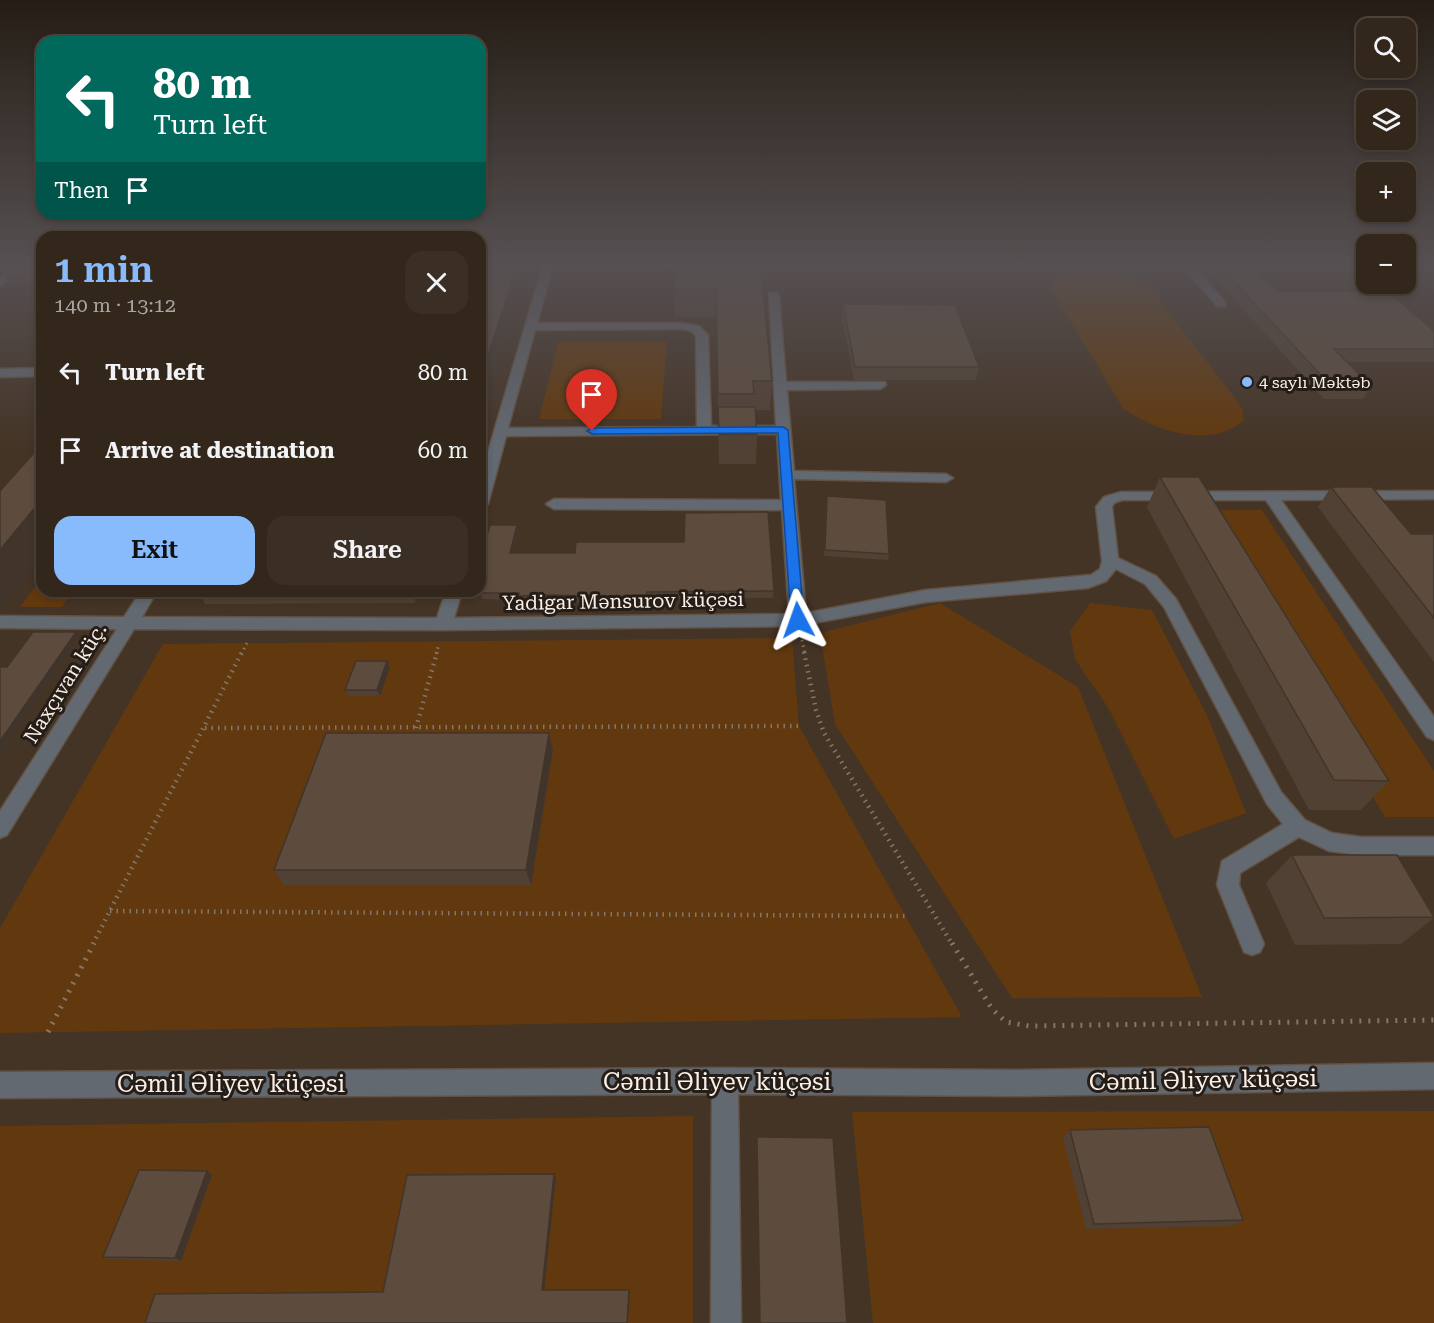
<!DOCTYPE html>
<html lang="en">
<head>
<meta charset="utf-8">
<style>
  body { margin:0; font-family:"Roboto Serif",serif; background:#3b2f25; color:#f1f3f6; height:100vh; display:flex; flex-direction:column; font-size:22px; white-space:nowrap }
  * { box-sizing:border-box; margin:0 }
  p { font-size:20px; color:#a9a5a3 }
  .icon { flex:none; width:33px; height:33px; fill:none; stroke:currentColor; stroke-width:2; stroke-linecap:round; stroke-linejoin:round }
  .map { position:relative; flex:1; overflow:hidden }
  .side { position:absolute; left:36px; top:231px; width:450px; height:366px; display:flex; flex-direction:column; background:#33271c; border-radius:18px; box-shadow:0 3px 9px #0003,0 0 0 2px #4e443b }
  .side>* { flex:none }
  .banner { position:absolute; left:36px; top:36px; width:450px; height:183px; border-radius:18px; box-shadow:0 3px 9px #0003,0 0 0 2px #4e443b; background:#00695c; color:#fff; overflow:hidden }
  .buttons { position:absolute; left:1356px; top:18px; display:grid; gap:12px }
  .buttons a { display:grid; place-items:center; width:60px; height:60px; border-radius:12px; background:#33271c; box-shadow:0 3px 9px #0003,0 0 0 2px #4e443b; font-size:30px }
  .pin { position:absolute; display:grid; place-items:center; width:51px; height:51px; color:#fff; margin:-62px -26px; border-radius:50% 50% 50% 0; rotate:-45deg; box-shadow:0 0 6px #0007 }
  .pin .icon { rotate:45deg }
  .me { position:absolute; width:66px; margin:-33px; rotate:356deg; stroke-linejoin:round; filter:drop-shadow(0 0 4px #0008) }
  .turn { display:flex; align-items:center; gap:21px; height:126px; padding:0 18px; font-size:27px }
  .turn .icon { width:78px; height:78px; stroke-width:2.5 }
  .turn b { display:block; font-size:42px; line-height:51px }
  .then { display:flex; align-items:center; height:57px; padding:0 18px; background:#0003; gap:12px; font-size:22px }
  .round { display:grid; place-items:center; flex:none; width:63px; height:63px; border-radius:18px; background:#3b2f25 }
  .headline { display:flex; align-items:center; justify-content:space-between; height:102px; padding:0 18px }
  h1 { font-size:36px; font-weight:600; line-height:45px; color:#87bbfb }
  .action { display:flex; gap:12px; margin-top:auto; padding:12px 18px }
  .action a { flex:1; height:69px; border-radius:18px; background:#87bbfb; color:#111; font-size:24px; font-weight:600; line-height:69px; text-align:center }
  .action a+a { background:#3b2f25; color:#f1f3f6 }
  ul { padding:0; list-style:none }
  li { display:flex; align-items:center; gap:18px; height:78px; padding:0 18px }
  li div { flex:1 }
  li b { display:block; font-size:22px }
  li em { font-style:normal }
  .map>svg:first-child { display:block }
  .green { fill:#62390e }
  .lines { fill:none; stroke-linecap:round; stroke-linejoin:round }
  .minor-casing { stroke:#615245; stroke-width:3 }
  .path-far2 { stroke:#84766a; stroke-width:3; stroke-dasharray:1.5 4; stroke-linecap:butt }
  .path-far1 { stroke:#84766a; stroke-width:4.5; stroke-dasharray:1.5 5; stroke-linecap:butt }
  .path { stroke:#84766a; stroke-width:5; stroke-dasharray:2 7; stroke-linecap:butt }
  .minor { fill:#636971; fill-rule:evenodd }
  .wall { fill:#504134 }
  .shaded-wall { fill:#41352b }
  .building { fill:#5d4c3d; stroke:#41352b; stroke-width:1.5 }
  .route { fill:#1a73e8; stroke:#114b97; stroke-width:1.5 }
  .poi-dot { fill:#87bbfb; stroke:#251d17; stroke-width:2 }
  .labels { text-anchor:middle; stroke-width:6; stroke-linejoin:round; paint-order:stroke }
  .far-poi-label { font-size:16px; fill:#faefe6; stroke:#251d17; text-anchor:start }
  .street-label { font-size:20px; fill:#faefe6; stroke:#251d17 }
  .near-street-label { font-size:24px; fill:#faefe6; stroke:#251d17 }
</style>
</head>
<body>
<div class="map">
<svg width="1434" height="1323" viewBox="0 0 1434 1323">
  <rect width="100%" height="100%" fill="#443426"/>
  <!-- green -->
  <path class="green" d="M 1079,271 C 1104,271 1128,272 1149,287 L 1235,398 L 1243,410 L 1243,421 C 1209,449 1155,431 1123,408 L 1051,289 L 1052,282 L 1059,276 Z
    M 558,342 L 667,342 L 661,419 L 539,419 Z
    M 1203,510 L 1262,510 L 1434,771 L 1434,817 L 1385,817 Z
    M 42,578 L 42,591 L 73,591 L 62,607 L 20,607 Z
    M 940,603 L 1078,687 L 1202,997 L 1012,998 L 835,724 L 820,633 Z
    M 1090,603 L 1152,610 L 1207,715 L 1246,813 L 1174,839 L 1109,709 L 1075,659 L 1070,631 Z
    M 792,638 L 799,726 L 962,1017 L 0,1033 L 0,928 L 163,644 Z
    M 1434,1111 L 1434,1323 L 873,1323 L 852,1112 Z
    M 693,1116 L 693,1323 L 0,1323 L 0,1126 Z"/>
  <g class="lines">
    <defs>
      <path id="minor" d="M 21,262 L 32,262 L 0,286 L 0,278 Z
        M 544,262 L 554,262 L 537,323 L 682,323 L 699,326 L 708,335 L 711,426 L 776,426 L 769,293 L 777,293 L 779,295 L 786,382 L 885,382 L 886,385 L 880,389 L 787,390 L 794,471 L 946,474 L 953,478 L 946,482 L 794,479 L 806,613 L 926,590 L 1091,575 L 1100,569 L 1102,561 L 1096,507 L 1104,497 L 1121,492 L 1434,491 L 1434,499 L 1281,500 L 1434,717 L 1434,740 L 1427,737 L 1266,500 L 1122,500 L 1114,503 L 1112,507 L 1118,558 L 1156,576 L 1176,599 L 1281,792 L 1305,820 L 1332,833 L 1361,837 L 1434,837 L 1434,855 L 1361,855 L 1329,851 L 1299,837 L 1240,873 L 1239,885 L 1264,944 L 1260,952 L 1252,955 L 1244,952 L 1217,885 L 1222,861 L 1283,824 L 1267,804 L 1164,607 L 1145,584 L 1116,569 L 1106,581 L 1088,588 L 926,602 L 798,626 L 444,630 L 134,629 L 7,835 L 0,838 L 0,811 L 117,629 L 0,628 L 0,616 L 124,617 L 141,591 L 157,591 L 142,617 L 437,618 L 446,591 L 462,591 L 454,618 L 789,614 L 782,510 L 554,509 L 546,504 L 554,499 L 781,500 L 777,434 L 506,436 L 488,504 L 480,509 L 480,479 ZM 682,329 L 691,331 L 696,336 L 697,427 L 508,428 L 535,330 Z
        M 661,262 L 698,263 L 703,266 C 694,273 669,270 661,262 Z
        M 1179,262 L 1190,262 L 1225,302 L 1225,306 L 1217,306 Z
        M 737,263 L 922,263 L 927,266 L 922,269 L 733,268 L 733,264 Z
        M 42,368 L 42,376 L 0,377 L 0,369 Z
        M 1434,1063 L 1434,1089 L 1019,1096 L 738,1094 L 741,1323 L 711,1323 L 712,1094 L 0,1098 L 0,1072 L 725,1068 L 1019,1070 Z"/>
    </defs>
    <!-- minor casing -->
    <use href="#minor" class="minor-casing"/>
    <!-- path-far2 -->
    <path class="path-far2" d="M 802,640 L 805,654
      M 241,654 L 247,643
      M 436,654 L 439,644"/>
    <!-- path-far1 -->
    <path class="path-far1" d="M 804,652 L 816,710 L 824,733 L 952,944
      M 205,728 L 799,726
      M 416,728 L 437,652
      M 110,911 L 905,916
      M 93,944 L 242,652"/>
    <!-- path -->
    <path class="path" d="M 952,943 L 992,1009 L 1006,1022 L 1029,1026 L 1434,1020
      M 48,1032 L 94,943"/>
    <!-- minor -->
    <use href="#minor" class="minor"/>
  </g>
  <!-- wall -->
  <path class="wall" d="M 42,262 L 42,281 L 9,282 L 6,277 Z
    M 760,262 L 772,381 L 770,410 L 755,410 L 757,434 L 756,464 L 719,464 L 716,317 L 675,317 L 674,289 Z
    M 1214,262 L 1248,262 L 1277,291 L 1434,331 L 1434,362 L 1347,362 L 1371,386 L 1363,399 L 1324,399 L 1210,272 Z
    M 843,304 L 979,367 L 976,380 L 854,380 L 842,317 Z
    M 1160,477 L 1389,781 L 1361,810 L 1309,810 L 1147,507 Z
    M 1331,487 L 1411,534 L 1434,534 L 1434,662 L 1318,507 Z
    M 826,502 L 889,554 L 888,560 L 824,556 Z
    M 517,525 L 518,532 L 513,553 L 774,591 L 773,598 L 647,599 L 647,604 L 548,602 L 519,603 L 519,600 L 482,599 L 480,593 L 482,585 L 480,585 L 480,561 Z
    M 419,591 L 416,603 L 205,604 L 202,598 Z
    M 390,667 L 380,696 L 348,696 L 345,690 Z
    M 549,733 L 553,750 L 531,885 L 284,885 L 274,870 Z
    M 1292,855 L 1434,918 L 1401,944 L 1295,945 L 1266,883 Z
    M 1070,1130 L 1243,1220 L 1232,1226 L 1086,1229 L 1063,1138 Z
    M 212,1175 L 181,1261 L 110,1259 L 103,1257 Z"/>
  <!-- shaded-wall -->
  <path class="shaded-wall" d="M 9,262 L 18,262 L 0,275 L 0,268 Z
    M 519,262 L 531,262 L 481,426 L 480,422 L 480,379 Z
    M 42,499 L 42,557 L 0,611 L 0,550 Z
    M 517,525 L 518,532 L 511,560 L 510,553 Z
    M 416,591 L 419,591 L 416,603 L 414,597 Z
    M 76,632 L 80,637 L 0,754 L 0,741 Z
    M 387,661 L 390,667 L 380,696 L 377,690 Z
    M 549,733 L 553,750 L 531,885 L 526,870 Z
    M 207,1171 L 212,1175 L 181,1261 L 175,1258 Z
    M 554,1174 L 556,1177 L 544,1292 L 542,1290 Z
    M 629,1290 L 630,1292 L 628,1323 L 627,1323 Z"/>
  <!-- building -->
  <path class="building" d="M 0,262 L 9,262 L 0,268 Z
    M 26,262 L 42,262 L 42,276 L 6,277 Z
    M 480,262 L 519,262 L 480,379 Z
    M 675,262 L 760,262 L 772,381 L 753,381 L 754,394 L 718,394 L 716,289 L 674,289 Z
    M 1216,262 L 1248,262 L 1277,291 L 1387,291 L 1434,331 L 1434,349 L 1334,349 L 1371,386 L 1331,386 Z
    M 843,304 L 955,305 L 979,367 L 855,367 Z
    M 718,407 L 755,407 L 757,434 L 719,434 Z
    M 42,444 L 42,499 L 0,550 L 0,491 Z
    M 1160,477 L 1199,477 L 1389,781 L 1334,780 Z
    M 1331,487 L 1372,487 L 1411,534 L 1434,534 L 1434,618 Z
    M 827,496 L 886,500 L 889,554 L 825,550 Z
    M 768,512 L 774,591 L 647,592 L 646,597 L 546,595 L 518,596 L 519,593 L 480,593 L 483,578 L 480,578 L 480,561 L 490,525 L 517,525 L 510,553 L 575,553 L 576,542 L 684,542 L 685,513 Z
    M 206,591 L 416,591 L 414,597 L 202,598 Z
    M 33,632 L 76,632 L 0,741 L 0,667 L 7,667 Z
    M 356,661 L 387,661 L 377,690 L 345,690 Z
    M 326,733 L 549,733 L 526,870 L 274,870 Z
    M 1292,855 L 1397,855 L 1434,917 L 1324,918 Z
    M 1209,1127 L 1243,1220 L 1094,1224 L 1070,1130 Z
    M 757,1137 L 833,1138 L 847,1323 L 760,1323 Z
    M 139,1170 L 207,1171 L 175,1258 L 103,1257 Z
    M 554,1174 L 542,1290 L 629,1290 L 627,1323 L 145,1323 L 155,1294 L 383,1292 L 407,1175 Z"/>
  <!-- sky -->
  <linearGradient id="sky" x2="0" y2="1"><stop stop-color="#251d15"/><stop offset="0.59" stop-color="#565052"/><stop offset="1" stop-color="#565052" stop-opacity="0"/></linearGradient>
  <rect width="1434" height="447" fill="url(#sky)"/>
  <!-- route -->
  <path class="route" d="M 783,427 L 788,430 L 804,620 L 798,625 L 791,620 L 778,433 L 592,434 L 587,431 L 592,428 Z"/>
  <!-- markers -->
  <circle class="poi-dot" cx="1247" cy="382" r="6"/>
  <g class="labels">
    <!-- far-poi labels -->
    <g class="far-poi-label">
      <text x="1259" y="388">4 saylı Məktəb</text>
    </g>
    <!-- street labels -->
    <g class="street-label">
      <text transform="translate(623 601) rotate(-1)" y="7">Yadigar Mənsurov küçəsi</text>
      <text transform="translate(65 683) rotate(-58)" y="7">Naxçıvan küç.</text>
    </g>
    <!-- near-street labels -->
    <g class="near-street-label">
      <text transform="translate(1203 1080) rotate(-1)" y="8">Cəmil Əliyev küçəsi</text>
      <text x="717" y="1090">Cəmil Əliyev küçəsi</text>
      <text x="231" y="1092">Cəmil Əliyev küçəsi</text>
    </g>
  </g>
</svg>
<div class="buttons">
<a><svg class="icon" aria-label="search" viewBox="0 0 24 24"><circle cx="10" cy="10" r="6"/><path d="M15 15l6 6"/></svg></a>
<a><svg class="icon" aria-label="layers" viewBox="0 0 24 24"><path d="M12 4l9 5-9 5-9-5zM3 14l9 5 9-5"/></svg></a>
<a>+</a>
<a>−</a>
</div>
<div class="pin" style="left:592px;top:431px;background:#d93025"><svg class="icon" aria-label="arrive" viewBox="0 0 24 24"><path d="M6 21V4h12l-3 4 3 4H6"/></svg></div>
<svg class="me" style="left:798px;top:620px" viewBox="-20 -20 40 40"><path d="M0-17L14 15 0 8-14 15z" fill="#1a73e8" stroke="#fff" stroke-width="4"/></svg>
<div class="banner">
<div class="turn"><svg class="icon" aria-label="left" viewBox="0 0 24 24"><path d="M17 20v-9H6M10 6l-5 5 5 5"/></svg><div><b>80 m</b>Turn left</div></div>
<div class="then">Then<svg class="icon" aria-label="arrive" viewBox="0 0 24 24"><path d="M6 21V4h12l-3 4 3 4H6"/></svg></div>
</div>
<section class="side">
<div class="headline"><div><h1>1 min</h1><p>140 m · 13:12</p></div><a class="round"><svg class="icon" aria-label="close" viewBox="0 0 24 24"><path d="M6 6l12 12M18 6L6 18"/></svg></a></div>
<ul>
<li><svg class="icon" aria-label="left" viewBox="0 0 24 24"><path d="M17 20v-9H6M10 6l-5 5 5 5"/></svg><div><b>Turn left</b></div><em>80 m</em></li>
<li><svg class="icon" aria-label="arrive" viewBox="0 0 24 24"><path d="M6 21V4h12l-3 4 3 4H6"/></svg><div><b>Arrive at destination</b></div><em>60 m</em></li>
</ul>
<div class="action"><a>Exit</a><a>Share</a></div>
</section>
</div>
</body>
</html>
